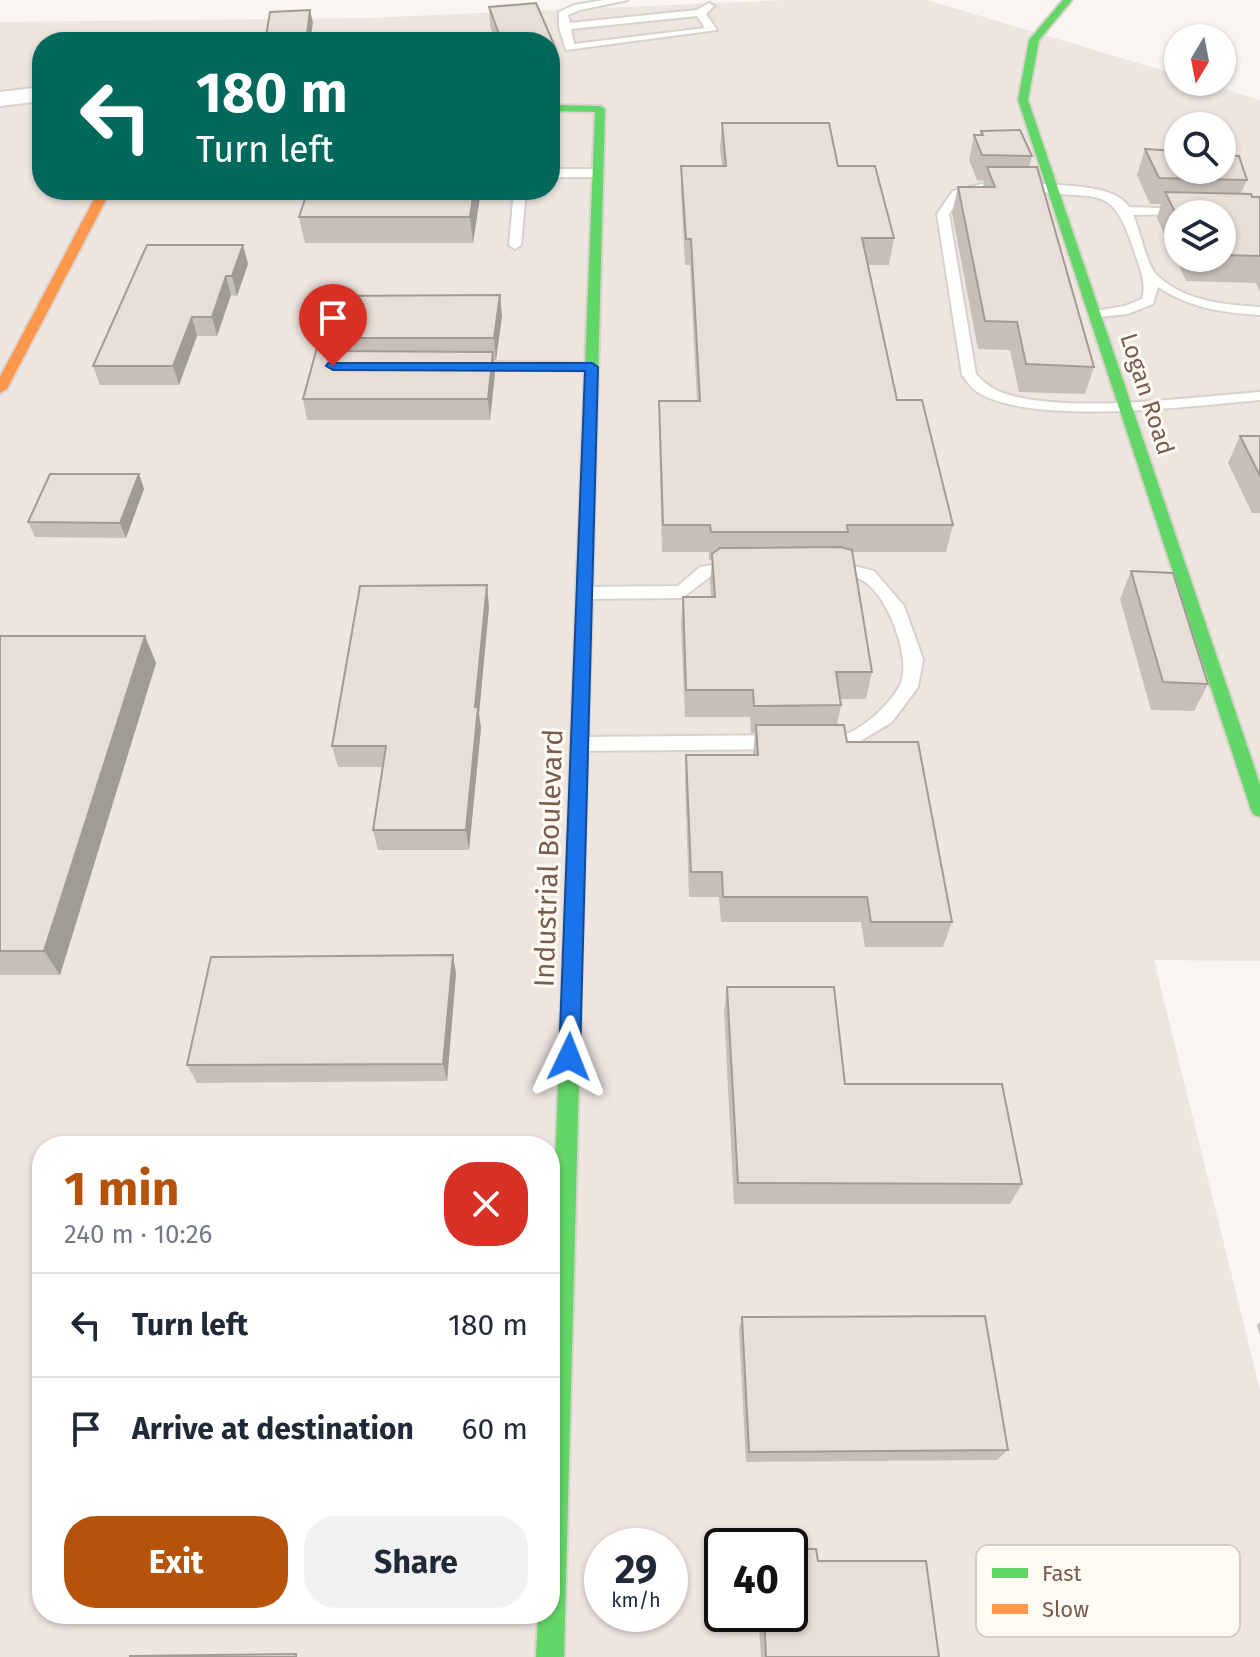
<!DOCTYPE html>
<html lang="en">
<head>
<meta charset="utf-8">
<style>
  body { margin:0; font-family:"Fira Sans",sans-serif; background:#f2f2f3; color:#1f2937; height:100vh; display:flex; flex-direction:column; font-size:30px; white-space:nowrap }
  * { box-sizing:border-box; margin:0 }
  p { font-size:26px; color:#747a83 }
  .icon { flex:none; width:44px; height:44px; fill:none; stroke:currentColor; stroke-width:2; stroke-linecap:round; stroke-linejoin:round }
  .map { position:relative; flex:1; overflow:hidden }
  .drawer { position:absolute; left:32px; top:1136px; width:528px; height:488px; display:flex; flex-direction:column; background:#fff; border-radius:32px; box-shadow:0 2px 6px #0004 }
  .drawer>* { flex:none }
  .hud { position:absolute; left:32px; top:32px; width:528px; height:168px; border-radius:32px; box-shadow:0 2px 6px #0004; background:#00695c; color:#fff; overflow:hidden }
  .needle { width:52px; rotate:190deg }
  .fabs { position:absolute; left:1164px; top:24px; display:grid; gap:16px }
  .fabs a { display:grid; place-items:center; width:72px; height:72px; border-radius:50%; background:#fff; box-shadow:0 2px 6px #0004; font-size:40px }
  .speed { position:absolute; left:584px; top:1528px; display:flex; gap:16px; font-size:40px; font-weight:700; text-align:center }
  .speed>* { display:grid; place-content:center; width:104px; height:104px; border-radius:50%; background:#fff; box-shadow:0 2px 6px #0004; line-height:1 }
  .speed small { font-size:20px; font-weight:400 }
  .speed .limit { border:4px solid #111; border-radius:12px; background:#fff; color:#111 }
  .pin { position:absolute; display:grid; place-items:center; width:68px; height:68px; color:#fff; margin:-82px -34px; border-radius:50% 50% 50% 0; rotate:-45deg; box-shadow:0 0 8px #0007 }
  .pin .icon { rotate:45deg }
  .me { position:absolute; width:88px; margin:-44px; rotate:2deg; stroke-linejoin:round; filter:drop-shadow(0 0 6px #0008) }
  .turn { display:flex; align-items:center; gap:28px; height:168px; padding:0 32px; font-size:36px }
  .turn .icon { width:104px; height:104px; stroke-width:2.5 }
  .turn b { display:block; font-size:56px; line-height:68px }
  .round { display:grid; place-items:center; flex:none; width:84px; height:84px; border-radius:32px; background:#f2f2f3 }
  .summary { display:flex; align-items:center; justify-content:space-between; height:136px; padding:0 32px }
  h1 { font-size:48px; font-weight:700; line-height:60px; color:#b45309 }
  .action { display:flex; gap:16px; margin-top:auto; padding:16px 32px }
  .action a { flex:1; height:92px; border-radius:32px; background:#b45309; color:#fff; font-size:32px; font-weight:700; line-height:92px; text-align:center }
  .action a+a { background:#f2f2f3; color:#1f2937 }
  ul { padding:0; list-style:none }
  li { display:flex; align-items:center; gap:24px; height:104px; padding:0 32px; border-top:2px solid #e0e1e3 }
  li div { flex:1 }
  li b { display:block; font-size:30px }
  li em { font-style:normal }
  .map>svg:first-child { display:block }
  .industrial { fill:#ede5e0; fill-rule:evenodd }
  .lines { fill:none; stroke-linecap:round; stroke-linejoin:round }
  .lane-casing { stroke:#d7d1cb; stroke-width:4 }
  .street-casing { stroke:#d7d1cb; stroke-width:4 }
  .fast-casing { stroke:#d9d2cb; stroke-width:4 }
  .slow-casing { stroke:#d9d2cb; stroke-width:4 }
  .lane { fill:#fefefd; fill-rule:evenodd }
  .street { fill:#fefefd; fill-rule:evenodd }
  .fast { fill:#63d668; fill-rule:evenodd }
  .slow { fill:#ff974d; fill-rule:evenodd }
  .wall { fill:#c6bfb9; fill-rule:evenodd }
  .shaded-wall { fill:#a19b96 }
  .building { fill:#e6ded7; stroke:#a19b96; stroke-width:2 }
  .route { fill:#1a73e8; stroke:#114b97; stroke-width:2 }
  .labels { text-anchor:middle; stroke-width:6; stroke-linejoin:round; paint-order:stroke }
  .far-street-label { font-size:24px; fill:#7a5c4d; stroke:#fffaf3 }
  .street-label { font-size:28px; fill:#7a5c4d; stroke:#fffaf3 }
  .key { fill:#fffaf3; stroke:#d7cbc1; stroke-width:2 }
  .key-label { font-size:22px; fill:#7a5c4d }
</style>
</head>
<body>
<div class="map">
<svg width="1260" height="1657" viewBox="0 0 1260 1657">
  <rect width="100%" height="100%" fill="#f9f5f0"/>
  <!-- industrial -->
  <path class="industrial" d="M 785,0 L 927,0 L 1178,75 L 1178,82 L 1200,82 L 1260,100 L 1260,961 L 1154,960 L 1260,1390 L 1260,1657 L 0,1657 L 0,22 L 367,18 ZM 42,42 L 550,42 L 550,190 L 42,190 ZM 1178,126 L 1222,126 L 1222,170 L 1178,170 ZM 1178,214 L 1222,214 L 1222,258 L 1178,258 ZM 42,1146 L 550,1146 L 550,1614 L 42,1614 ZM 602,1546 L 670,1546 L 670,1614 L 602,1614 ZM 722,1546 L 790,1546 L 790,1614 L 722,1614 Z"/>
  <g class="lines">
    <defs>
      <path id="lane" d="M 604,0 L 628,0 L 580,10 L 568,15 L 570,23 L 697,10 L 709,3 L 714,6 L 706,14 L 717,30 L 566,50 L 559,27 L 559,12 L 574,5 ZM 697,16 L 705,28 L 574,44 L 571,29 Z
        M 550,169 L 598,169 L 604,173 L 598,177 L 550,177 Z
        M 982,184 L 986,185 L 986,191 L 961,196 L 949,214 L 976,374 C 985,384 994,390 1006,394 C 1069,414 1193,397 1260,392 L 1260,400 C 1193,406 1035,426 979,393 C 972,389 967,381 962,375 L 937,214 L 953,191 Z
        M 1042,184 C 1065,186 1116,185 1129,207 L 1188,209 L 1189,214 L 1133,215 C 1140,230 1146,262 1155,273 C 1181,301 1225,305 1260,307 L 1260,315 C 1222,313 1191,308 1158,287 L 1153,304 L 1128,314 L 1090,318 L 1090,312 L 1125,306 L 1142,299 C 1147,281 1139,267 1134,250 C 1111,180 1097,202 1038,191 L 1036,188 Z
        M 514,190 L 526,190 L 521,245 L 515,249 L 509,245 Z
        M 468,362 L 592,363 L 599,367 L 592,371 L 463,369 L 461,366 Z
        M 830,560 L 874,571 L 904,606 L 923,659 L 918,687 L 892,722 L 847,749 L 820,749 L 811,742 C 818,729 832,739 844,735 C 864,728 889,705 899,687 C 914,661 887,591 860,579 C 849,574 835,573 824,570 L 822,566 Z
        M 738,561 L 744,563 L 746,567 L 744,571 L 711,576 L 682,598 L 585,599 L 576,593 L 585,587 L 678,586 L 700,567 Z
        M 780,735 L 789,742 L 780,749 L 580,751 L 571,744 L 580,737 Z"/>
      <path id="street" d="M 42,87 L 42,101 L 0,106 L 0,92 Z"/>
      <path id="fast" d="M 1063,0 L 1072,0 L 1039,40 L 1028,100 L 1260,784 L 1260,817 L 1254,815 L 1251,810 L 1018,100 L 1029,40 Z
        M 550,105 L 600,106 L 605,109 L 593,569 L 585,574 L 577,569 L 595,112 L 550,111 Z
        M 576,840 L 582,842 L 585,847 L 564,1657 L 536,1657 L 538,1614 L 550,1614 L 550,1297 L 567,847 L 570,842 Z"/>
      <path id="slow" d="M 99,190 L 111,190 L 7,389 L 0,393 L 0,377 Z
        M 585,564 L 593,569 L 585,847 L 582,852 L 570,852 L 567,847 L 577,569 Z"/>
    </defs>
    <!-- lane casing -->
    <use href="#lane" class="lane-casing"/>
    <!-- street casing -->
    <use href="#street" class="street-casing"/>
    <!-- fast casing -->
    <use href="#fast" class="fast-casing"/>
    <!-- slow casing -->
    <use href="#slow" class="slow-casing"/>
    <!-- lane -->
    <use href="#lane" class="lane"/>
    <!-- street -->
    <use href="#street" class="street"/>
    <!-- fast -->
    <use href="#fast" class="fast"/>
    <!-- slow -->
    <use href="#slow" class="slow"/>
  </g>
  <!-- wall -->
  <path class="wall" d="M 536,3 L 556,49 L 557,68 L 550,69 L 550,42 L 496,42 L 490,26 L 489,7 Z
    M 722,123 L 838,166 L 894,238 L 889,265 L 867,265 L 897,400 L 953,525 L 946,552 L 852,552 L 872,672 L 866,699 L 840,699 L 841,705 L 837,725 L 952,922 L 943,947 L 865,947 L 861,922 L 721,922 L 719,897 L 689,897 L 685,781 L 686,755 L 753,755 L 755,733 L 751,733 L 750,717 L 685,717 L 681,625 L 683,597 L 711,597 L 710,581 L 712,560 L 709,560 L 709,552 L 662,552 L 659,428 L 659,401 L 697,401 L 690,265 L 685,265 L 681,191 L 681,166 L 722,166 L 720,148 Z
    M 981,131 L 1032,156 L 1029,167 L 1094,367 L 1085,394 L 1019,392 L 1010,350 L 978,349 L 952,213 L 958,187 L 983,187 L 984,181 L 977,180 L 969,160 L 974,135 L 980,135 Z
    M 1145,149 L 1247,180 L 1241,193 L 1252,197 L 1260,197 L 1260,292 L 1256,283 L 1186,281 L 1157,218 L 1161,204 L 1150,204 L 1137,175 ZM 1178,214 L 1222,214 L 1222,258 L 1178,258 Z
    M 481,190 L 473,243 L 305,243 L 299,217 Z
    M 243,245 L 248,264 L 237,296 L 231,295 L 217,336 L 197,336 L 179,385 L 100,385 L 93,366 Z
    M 500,295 L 502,316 L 496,360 L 494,360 L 495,373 L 490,420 L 307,420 L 303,399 L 331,296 Z
    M 1240,436 L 1260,436 L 1260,513 L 1252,513 L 1228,463 Z
    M 139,474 L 144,489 L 126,538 L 35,537 L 28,522 Z
    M 1131,571 L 1208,684 L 1194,711 L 1151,710 L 1120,599 Z
    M 489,607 L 479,714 L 481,728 L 469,850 L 378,850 L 373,830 L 382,767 L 338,767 L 332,746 Z
    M 0,636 L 145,636 L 156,663 L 60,975 L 0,975 Z
    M 453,955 L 456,974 L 447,1081 L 197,1083 L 187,1065 Z
    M 727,987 L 845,1084 L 1022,1184 L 1010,1204 L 734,1204 L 724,1011 Z
    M 742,1317 L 1008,1450 L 997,1460 L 746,1462 L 739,1330 Z
    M 1260,1322 L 1260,1336 L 1257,1325 Z
    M 818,1561 L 939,1657 L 761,1657 L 758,1614 L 790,1614 Z"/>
  <!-- shaded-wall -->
  <path class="shaded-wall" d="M 310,10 L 313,23 L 310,42 L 306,42 Z
    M 556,49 L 557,68 L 550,69 L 550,50 Z
    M 474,190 L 481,190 L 473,243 L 470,217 Z
    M 243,245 L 248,264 L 237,296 L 232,276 Z
    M 226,276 L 231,295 L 217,336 L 212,317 Z
    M 500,295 L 502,316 L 496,360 L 494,338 Z
    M 192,317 L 197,336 L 179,385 L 173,366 Z
    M 329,338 L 333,359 L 323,365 L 319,344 Z
    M 493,352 L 495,373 L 490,420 L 488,399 Z
    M 139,474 L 144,489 L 126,538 L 120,523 Z
    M 487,585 L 489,607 L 479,714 L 481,728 L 469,850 L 466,830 L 475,707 Z
    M 145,636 L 156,663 L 60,975 L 44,951 Z
    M 453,955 L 456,974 L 447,1081 L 443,1064 Z"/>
  <!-- building -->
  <path class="building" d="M 536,3 L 556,49 L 550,50 L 550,42 L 502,42 L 489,7 Z
    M 310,10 L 306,42 L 265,42 L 270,12 Z
    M 722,123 L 829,123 L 838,166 L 875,166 L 894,238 L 862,238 L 897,400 L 922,400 L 953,525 L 847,525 L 848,532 L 711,532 L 710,525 L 663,525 L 659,401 L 700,401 L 691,239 L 686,239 L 681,166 L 726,166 Z
    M 1020,130 L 1032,156 L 982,155 L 974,135 L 983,135 L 981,131 Z
    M 1145,149 L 1178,151 L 1178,170 L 1222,170 L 1222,155 L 1239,156 L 1247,180 L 1159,178 Z
    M 987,167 L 1037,167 L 1094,367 L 1026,364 L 1017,322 L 985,321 L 958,187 L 995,187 Z
    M 308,190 L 474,190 L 470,217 L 299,217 Z
    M 1165,192 L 1251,194 L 1252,197 L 1260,197 L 1260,256 L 1222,255 L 1222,214 L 1178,214 L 1178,218 Z
    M 147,245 L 243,245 L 232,276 L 226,276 L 212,317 L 192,317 L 173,366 L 93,366 Z
    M 500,295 L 494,338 L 329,338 L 319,344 L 324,351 L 493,352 L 488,399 L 303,399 L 331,296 Z
    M 1240,436 L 1260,436 L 1260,476 Z
    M 50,474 L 139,474 L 120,523 L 28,522 Z
    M 841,547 L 852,550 L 872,672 L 836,672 L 841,705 L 754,706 L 753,690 L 686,690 L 683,597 L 715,597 L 712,554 L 720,548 Z
    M 1131,571 L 1173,573 L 1208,684 L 1163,682 Z
    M 487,585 L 475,707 L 478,707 L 466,830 L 373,830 L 386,746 L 332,746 L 360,586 Z
    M 0,636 L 145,636 L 44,951 L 0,951 Z
    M 756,725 L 844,725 L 847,742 L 918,742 L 952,922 L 871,922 L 867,897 L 723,897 L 722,872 L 691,872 L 686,755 L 758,755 Z
    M 453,955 L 443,1064 L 187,1065 L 211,957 Z
    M 727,987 L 834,987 L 845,1084 L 1002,1084 L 1022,1184 L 738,1183 Z
    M 985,1316 L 1008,1450 L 749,1452 L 742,1317 Z
    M 790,1549 L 816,1549 L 818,1561 L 926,1561 L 939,1657 L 766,1657 L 764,1614 L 790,1614 Z
    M 296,1654 L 296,1657 L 130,1657 L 130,1656 Z"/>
  <!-- route -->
  <path class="route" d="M 328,363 L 592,363 L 598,367 L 580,1057 L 577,1063 L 569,1066 L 562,1063 L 559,1057 L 585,371 L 333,370 L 326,366 Z"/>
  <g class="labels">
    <!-- far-street labels -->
    <g class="far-street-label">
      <text transform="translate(1147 394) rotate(72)" y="8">Logan Road</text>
    </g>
    <!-- street labels -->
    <g class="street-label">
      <text transform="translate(548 858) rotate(-88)" y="10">Industrial Boulevard</text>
    </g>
  </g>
  <!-- legend -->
  <rect x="976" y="1545" width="264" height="92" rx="12" class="key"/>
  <rect x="992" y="1568" width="36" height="10" fill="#63d668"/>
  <rect x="992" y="1604" width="36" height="10" fill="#ff974d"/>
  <g class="key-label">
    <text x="1042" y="1581">Fast</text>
    <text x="1042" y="1617">Slow</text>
  </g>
</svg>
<div class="fabs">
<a><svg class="needle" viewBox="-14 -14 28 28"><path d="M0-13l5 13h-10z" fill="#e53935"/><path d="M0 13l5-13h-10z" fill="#747a83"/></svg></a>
<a><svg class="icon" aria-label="search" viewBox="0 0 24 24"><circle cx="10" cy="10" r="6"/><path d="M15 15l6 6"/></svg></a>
<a><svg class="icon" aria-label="layers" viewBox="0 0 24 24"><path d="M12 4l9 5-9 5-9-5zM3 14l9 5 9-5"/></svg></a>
</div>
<div class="speed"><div>29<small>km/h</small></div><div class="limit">40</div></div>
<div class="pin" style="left:333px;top:366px;background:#d93025"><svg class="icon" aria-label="arrive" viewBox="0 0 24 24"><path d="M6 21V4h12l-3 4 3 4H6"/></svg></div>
<svg class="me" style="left:569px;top:1057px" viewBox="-20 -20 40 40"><path d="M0-17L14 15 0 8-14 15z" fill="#1a73e8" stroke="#fff" stroke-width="4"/></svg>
<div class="hud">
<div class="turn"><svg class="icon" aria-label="left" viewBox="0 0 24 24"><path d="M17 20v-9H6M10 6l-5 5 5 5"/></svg><div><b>180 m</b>Turn left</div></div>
</div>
<section class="drawer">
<div class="summary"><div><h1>1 min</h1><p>240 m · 10:26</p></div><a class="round" style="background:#d93025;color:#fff"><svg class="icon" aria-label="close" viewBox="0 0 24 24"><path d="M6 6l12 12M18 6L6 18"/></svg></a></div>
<ul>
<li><svg class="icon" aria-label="left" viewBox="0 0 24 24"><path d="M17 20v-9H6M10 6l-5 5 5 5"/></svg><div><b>Turn left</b></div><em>180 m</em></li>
<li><svg class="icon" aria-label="arrive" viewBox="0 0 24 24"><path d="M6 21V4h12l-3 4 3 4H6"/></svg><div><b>Arrive at destination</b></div><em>60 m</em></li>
</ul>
<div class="action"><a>Exit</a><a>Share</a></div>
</section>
</div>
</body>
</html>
